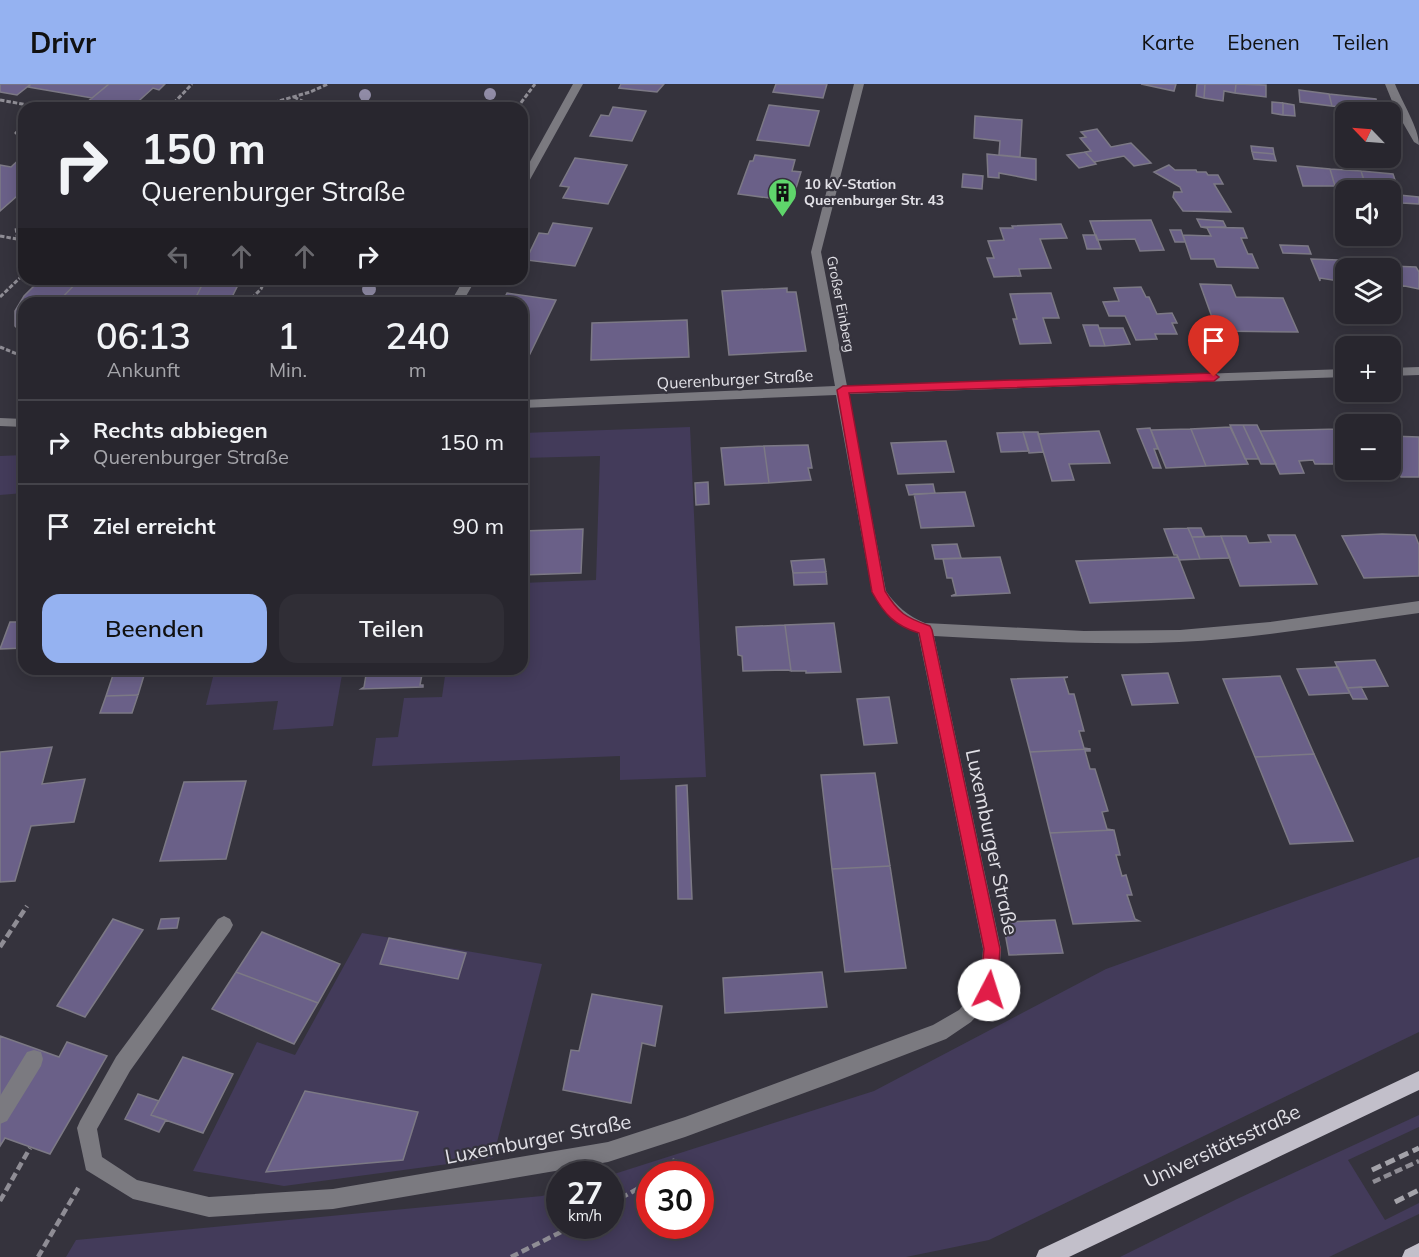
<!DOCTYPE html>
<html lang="de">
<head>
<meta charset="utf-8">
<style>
  body { margin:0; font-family:Mulish,sans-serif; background:#302e36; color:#f1f3f6; height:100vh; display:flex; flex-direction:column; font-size:22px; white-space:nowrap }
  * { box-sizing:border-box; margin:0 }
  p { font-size:20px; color:#a5a5aa }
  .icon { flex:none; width:33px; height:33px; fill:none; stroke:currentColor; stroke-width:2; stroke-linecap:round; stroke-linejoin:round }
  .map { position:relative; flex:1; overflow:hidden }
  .details { position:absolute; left:18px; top:213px; width:510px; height:378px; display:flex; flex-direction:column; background:#28262e; border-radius:18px; box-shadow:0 3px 15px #0003,0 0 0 2px #44434a }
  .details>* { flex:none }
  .top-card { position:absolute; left:18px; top:18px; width:510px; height:183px; border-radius:18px; box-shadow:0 3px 15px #0003,0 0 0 2px #44434a; background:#28262e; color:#f1f3f6; overflow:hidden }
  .needle { width:39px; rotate:295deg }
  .controls { position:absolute; left:1335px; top:18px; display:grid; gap:12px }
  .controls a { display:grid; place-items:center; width:66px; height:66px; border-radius:12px; background:#28262e; box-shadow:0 3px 15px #0003,0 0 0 2px #44434a; font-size:30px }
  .speed { position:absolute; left:546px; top:1077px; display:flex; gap:12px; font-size:30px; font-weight:700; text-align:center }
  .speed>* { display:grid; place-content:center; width:78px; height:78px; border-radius:50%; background:#28262e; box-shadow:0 3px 15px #0003,0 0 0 2px #44434a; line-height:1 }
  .speed small { font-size:15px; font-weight:400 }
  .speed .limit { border:9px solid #d22; background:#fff; color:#111 }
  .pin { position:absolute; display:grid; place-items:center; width:51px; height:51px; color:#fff; margin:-62px -26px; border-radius:50% 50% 50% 0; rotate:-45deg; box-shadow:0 0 6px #0007 }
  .pin .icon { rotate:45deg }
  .me { position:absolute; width:66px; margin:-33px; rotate:5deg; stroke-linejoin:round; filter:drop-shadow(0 0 4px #0008) }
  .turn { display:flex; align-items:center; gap:21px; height:126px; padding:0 24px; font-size:27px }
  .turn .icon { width:78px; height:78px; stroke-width:2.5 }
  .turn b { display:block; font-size:42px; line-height:51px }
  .lanes { display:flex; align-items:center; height:57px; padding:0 24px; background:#0003; justify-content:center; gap:30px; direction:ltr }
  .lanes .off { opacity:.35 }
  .eta { display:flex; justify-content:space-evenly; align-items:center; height:102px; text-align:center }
  .eta b { font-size:36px; font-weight:600; line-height:42px }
  .action { display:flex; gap:12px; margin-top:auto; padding:12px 24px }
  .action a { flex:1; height:69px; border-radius:18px; background:#95b2f1; color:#111; font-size:24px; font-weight:600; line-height:69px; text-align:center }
  .action a+a { background:#302e36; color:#f1f3f6 }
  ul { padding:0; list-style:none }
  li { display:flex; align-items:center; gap:18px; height:84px; padding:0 24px; border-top:2px solid #44434a }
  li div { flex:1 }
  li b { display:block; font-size:22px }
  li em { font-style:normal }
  header { display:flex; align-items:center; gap:36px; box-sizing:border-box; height:84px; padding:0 30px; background:#95b2f1; color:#111 }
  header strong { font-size:28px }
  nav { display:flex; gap:33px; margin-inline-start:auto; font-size:21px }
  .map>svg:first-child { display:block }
  .green { fill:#433b5a; fill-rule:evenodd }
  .building { fill:#6a6088; stroke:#7c7985; stroke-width:1.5 }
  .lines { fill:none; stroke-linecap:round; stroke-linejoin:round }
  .path-far1 { stroke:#8f8d95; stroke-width:3; stroke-dasharray:4.5 2; stroke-linecap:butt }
  .path { stroke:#8f8d95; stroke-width:4.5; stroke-dasharray:8 4; stroke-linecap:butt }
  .minor { fill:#7b7a80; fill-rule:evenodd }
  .major { fill:#c2bfca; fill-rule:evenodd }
  .rail { stroke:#a4a3aa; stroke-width:5; stroke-dasharray:10 5; stroke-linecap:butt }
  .tree { fill:#928da8 }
  .route { fill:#e11d48; stroke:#92132f; stroke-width:1.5 }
  .labels { text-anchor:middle; stroke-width:4.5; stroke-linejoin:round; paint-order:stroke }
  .far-poi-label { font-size:14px; font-weight:bold; fill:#e2e1e7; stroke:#35333d; text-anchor:start }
  .far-street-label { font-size:14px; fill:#e2e1e7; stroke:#35333d }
  .street-label { font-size:16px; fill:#e2e1e7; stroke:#35333d }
  .near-street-label { font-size:20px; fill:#e2e1e7; stroke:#35333d }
</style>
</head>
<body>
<header>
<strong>Drivr</strong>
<nav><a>Karte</a><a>Ebenen</a><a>Teilen</a></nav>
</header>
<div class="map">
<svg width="1419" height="1173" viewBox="0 0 1419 1173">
  <rect width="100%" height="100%" fill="#35333d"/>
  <!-- green -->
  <path class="green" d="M 690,343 L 706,693 L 620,696 L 620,672 L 372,682 L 376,654 L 398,653 L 404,614 L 442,613 L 446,585 L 522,585 L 522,499 L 596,496 L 600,372 L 522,374 L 522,349 Z
    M 24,371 L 24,409 L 0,411 L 0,372 Z
    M 215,585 L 343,585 L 333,642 L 273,646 L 278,617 L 206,621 Z
    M 1419,773 L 1419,948 L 989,1156 L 906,1173 L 66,1173 L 76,1156 L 542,1112 L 559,1107 L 560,1142 L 610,1142 L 611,1091 L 874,1007 L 1106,885 ZM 650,1090 L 700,1090 L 700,1142 L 650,1142 Z
    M 362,849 L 542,880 L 493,1074 L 284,1102 L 193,1087 L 257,958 L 295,971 Z
    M 1419,1031 L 1419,1043 L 1348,1076 L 1385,1136 L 1419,1119 L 1419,1130 L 1329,1173 L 1120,1173 L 1237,1115 Z"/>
  <!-- building -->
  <path class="building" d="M 0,0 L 31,0 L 17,11 L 0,8 Z
    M 31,0 L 109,0 L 92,14 L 28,3 Z
    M 109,0 L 165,0 L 159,6 L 153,4 L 131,24 L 80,24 Z
    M 621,0 L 664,0 L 657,8 L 619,4 Z
    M 776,0 L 827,0 L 823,14 L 773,8 Z
    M 1141,0 L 1176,0 L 1174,7 Z
    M 1197,0 L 1205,0 L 1204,14 L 1196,12 Z
    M 1205,0 L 1236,0 L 1235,9 L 1224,7 L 1223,17 L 1204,14 Z
    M 1236,0 L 1266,1 L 1266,13 L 1235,9 Z
    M 1299,6 L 1329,10 L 1332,22 L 1300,18 Z
    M 1329,10 L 1376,15 L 1378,28 L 1362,28 L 1356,23 L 1332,22 Z
    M 1272,18 L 1283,19 L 1283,31 L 1272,29 Z
    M 1283,19 L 1294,21 L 1295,32 L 1283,31 Z
    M 769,21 L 819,27 L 809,62 L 757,56 Z
    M 613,23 L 646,27 L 632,57 L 590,52 L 601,31 L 609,32 Z
    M 975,32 L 1022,36 L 1020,73 L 999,71 L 1000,57 L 974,54 Z
    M 1097,45 L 1111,63 L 1131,59 L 1151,79 L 1134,82 L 1124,72 L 1094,78 L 1085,68 L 1091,67 L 1080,54 L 1086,53 L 1081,48 Z
    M 1251,62 L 1273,64 L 1274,70 L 1252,68 Z
    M 1085,68 L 1096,80 L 1079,84 L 1067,71 Z
    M 1252,68 L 1274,70 L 1276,77 L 1254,75 Z
    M 987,70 L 1036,75 L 1036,96 L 999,89 L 999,94 L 988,93 Z
    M 24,71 L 24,106 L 0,127 L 0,81 L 11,83 Z
    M 755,71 L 795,76 L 792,87 L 801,88 L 792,117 L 738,110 L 750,77 L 753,77 Z
    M 575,74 L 627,81 L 608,120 L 563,114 L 569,103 L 560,102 Z
    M 1169,81 L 1175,86 L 1196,86 L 1197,88 L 1206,88 L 1208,91 L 1218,91 L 1223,100 L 1214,100 L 1231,128 L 1183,127 L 1173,113 L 1174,108 L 1182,108 L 1180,103 L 1154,88 Z
    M 1297,82 L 1330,85 L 1335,102 L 1303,102 Z
    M 1330,85 L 1361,87 L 1367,105 L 1336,105 Z
    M 1361,87 L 1393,90 L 1399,108 L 1367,106 Z
    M 963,90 L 983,92 L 982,105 L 962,103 Z
    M 1399,111 L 1419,113 L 1419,120 L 1402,119 Z
    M 1197,135 L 1223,137 L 1226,143 L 1201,143 Z
    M 1151,136 L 1164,166 L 1140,167 L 1135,155 L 1097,156 L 1090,137 Z
    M 553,139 L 592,144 L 575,182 L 526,176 L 539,149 L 548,150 Z
    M 1061,140 L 1067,154 L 1040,155 L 1051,184 L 1019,185 L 1021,192 L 994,193 L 987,174 L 994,174 L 988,157 L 1004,156 L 1000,144 L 1013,144 L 1012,142 Z
    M 1201,143 L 1243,144 L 1247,154 L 1241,154 L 1248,170 L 1252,170 L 1258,184 L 1217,183 L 1214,175 L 1191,175 L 1183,151 L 1211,152 L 1207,144 Z
    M 1170,146 L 1181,146 L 1185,158 L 1175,158 Z
    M 1083,151 L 1096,151 L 1101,165 L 1087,165 Z
    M 1280,161 L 1308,162 L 1311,170 L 1283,169 Z
    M 1311,175 L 1338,176 L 1346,198 L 1320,194 L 1320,197 Z
    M 1338,176 L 1363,177 L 1367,184 L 1346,184 L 1346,194 Z
    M 1390,182 L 1416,183 L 1419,188 L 1419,205 L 1400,201 L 1401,204 Z
    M 41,195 L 80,195 L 57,219 L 24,219 L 24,251 L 15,242 L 15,227 L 24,212 Z
    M 80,195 L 205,195 L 197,211 L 185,219 L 57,219 Z
    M 205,195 L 241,195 L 229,219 L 185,219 L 197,211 Z
    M 1200,200 L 1231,201 L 1236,213 L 1283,214 L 1298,248 L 1217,247 Z
    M 1141,203 L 1146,213 L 1149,213 L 1157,230 L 1172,229 L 1177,239 L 1172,239 L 1177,250 L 1155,250 L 1157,255 L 1136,256 L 1125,232 L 1109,232 L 1103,218 L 1119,217 L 1114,204 Z
    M 787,204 L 787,208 L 796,208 L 806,267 L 729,271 L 722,207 Z
    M 507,209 L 556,216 L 528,274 L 522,273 L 522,219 L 502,219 Z
    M 1051,209 L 1059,234 L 1043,234 L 1051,259 L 1020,260 L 1013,235 L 1017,235 L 1010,210 Z
    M 687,236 L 689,273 L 591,276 L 592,239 Z
    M 1083,241 L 1098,241 L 1105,262 L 1090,262 Z
    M 1099,244 L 1123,244 L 1130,260 L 1105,262 Z
    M 1335,339 L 1351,340 L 1346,340 L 1346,359 Z
    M 1230,341 L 1243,341 L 1259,375 L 1245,375 Z
    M 1243,341 L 1257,341 L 1276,380 L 1261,380 Z
    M 1230,343 L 1248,380 L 1206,382 L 1191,345 Z
    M 1150,344 L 1158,365 L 1154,365 L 1161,384 L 1153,384 L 1137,345 Z
    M 1191,345 L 1206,382 L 1166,384 L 1151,346 Z
    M 1338,345 L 1346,359 L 1346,380 L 1315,380 L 1313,376 L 1299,377 L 1304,389 L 1280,390 L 1260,347 Z
    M 1099,347 L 1110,379 L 1069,380 L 1074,396 L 1052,397 L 1038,350 Z
    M 1023,348 L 1029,367 L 1001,368 L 997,349 Z
    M 1023,348 L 1038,348 L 1043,368 L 1029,369 Z
    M 1390,352 L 1419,353 L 1419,393 L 1401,393 L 1398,384 L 1392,384 Z
    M 946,357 L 954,388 L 898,390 L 891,359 Z
    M 808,361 L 812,384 L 808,384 L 811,396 L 769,399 L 764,362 Z
    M 764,362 L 769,399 L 725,401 L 721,364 Z
    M 708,398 L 709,420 L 696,421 L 695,399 Z
    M 933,400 L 935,409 L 909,411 L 906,401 Z
    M 965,408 L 974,442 L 921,444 L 914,410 Z
    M 1188,444 L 1201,444 L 1205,453 L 1192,453 Z
    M 1188,444 L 1192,453 L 1200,475 L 1179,476 L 1177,471 L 1174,471 L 1164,445 Z
    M 583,445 L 581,489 L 522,491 L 522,447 Z
    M 1382,450 L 1415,451 L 1419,461 L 1419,492 L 1364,494 L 1342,452 Z
    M 1268,451 L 1295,451 L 1317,500 L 1240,502 L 1221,452 L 1246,452 L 1249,459 L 1271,458 Z
    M 1221,452 L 1230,474 L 1200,475 L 1192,453 Z
    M 957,460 L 961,474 L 935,475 L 932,461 Z
    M 1000,473 L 1010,509 L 951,512 L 956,510 L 952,494 L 947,494 L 943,475 Z
    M 1178,473 L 1194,514 L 1090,519 L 1076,477 Z
    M 824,475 L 826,488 L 793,489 L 791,477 Z
    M 826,488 L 827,500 L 794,501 L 793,489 Z
    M 10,538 L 24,538 L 24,564 L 0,565 Z
    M 834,539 L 841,588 L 806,589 L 806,587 L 791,587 L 785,541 Z
    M 785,541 L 791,587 L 788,586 L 743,587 L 742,572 L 738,571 L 736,543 Z
    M 1375,576 L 1388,602 L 1347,604 L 1335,578 Z
    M 1338,583 L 1350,609 L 1309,611 L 1297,585 Z
    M 115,585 L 146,585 L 138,611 L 106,612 Z
    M 367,585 L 423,585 L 420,601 L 423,601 L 423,603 L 361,605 L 364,603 Z
    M 1168,589 L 1178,619 L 1132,621 L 1122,591 Z
    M 1280,592 L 1314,670 L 1255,673 L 1223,595 Z
    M 1068,593 L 1064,594 L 1069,610 L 1074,610 L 1084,647 L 1079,647 L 1084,664 L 1090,665 L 1030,668 L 1011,595 Z
    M 1361,603 L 1367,615 L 1353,615 L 1347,604 Z
    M 138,611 L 132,629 L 100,629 L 106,612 Z
    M 889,613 L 897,659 L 864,661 L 857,615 Z
    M 52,663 L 42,700 L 85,695 L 74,738 L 31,742 L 15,797 L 0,798 L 0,668 Z
    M 1090,665 L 1090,667 L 1085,667 L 1090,685 L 1095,685 L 1108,727 L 1102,728 L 1107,745 L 1113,746 L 1050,749 L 1030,668 Z
    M 1314,670 L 1353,757 L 1290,760 L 1255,673 Z
    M 875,689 L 890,782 L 832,785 L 821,691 Z
    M 246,697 L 226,775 L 160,777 L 184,698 Z
    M 687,701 L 692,815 L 678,815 L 676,702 Z
    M 1114,746 L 1120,771 L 1116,771 L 1122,792 L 1126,791 L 1132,811 L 1127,811 L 1135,835 L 1139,837 L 1073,840 L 1050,749 Z
    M 890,782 L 906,884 L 845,888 L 832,785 Z
    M 179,834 L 177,844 L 158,845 L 161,835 Z
    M 113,835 L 143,846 L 85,933 L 57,922 Z
    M 1055,836 L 1063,869 L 1009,871 L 1003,838 Z
    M 262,848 L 340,880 L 318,919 L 236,888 Z
    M 389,854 L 466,869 L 458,895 L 380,880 Z
    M 236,888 L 318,919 L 294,960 L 212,925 Z
    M 822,888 L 827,923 L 725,929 L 723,894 Z
    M 592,910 L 662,922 L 655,962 L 642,959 L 631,1019 L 563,1006 L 571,966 L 579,967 Z
    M 0,952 L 59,973 L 67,958 L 107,972 L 50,1070 L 5,1054 L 0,1062 Z
    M 183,973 L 233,990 L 203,1049 L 151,1031 Z
    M 305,1007 L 418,1028 L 403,1076 L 266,1088 Z
    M 138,1010 L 159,1017 L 151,1031 L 166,1036 L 159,1048 L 125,1035 Z"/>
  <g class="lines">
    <!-- path-far1 -->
    <path class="path-far1" d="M 294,13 L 306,19 L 336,24
      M 0,16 L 44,24
      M 169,24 L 192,0
      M 255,24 L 310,8 L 328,0
      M 356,24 L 382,24
      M 517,24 L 535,0
      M 24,42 L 16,49 L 24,51
      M 24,134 L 16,144 L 19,164 L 24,170
      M 0,152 L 17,155
      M 0,213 L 24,190
      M 247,219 L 261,205 L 265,195
      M 0,263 L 24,273"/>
    <!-- path -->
    <path class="path" d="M 0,863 L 27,822
      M 664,1090 L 671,1086 L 675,1075
      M 1373,1098 L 1419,1077
      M 0,1117 L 30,1064
      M 610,1120 L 650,1098
      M 38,1173 L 80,1101
      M 511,1173 L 573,1142"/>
    <!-- minor -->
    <path class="minor" d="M 573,0 L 583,0 L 527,101 L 522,104 L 522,92 Z
      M 854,0 L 864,0 L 821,168 L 847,302 L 1346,285 L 1346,293 L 848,310 L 886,507 C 896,522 908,532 925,539 L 1084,547 L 1180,546 L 1270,538 L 1419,517 L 1419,529 C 1339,540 1260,554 1179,558 C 1098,562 1015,556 934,552 L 1001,865 L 998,906 L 995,912 L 971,938 L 946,955 L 834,998 L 685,1053 L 608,1078 L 333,1125 L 209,1133 L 133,1115 L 86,1086 L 77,1044 L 80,1037 L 116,973 L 218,835 L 224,832 L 230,835 L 233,841 L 230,847 L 130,987 L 97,1045 L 102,1073 L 137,1096 L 209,1113 L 333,1105 L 608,1058 L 685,1033 L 933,941 L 959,926 L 980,902 L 983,865 L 918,549 L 893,536 L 872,508 L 836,311 L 522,324 L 522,316 L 835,302 L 811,168 Z
      M 1385,0 L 1395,0 C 1402,18 1419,44 1419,61 L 1414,58 L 1396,27 Z
      M 464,195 L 476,195 L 462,219 L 450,219 Z
      M 1419,283 L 1419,291 L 1390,292 L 1390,284 Z
      M 0,334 L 24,335 L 24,343 L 0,342 Z
      M 34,966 L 41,968 L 43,975 L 41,982 L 7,1037 L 0,1040 L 0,1012 L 27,968 Z"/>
    <!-- major -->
    <path class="major" d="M 1419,987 L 1419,1006 L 1069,1173 L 1036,1173 L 1039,1166 Z
      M 1419,1159 L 1419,1173 L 1402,1173 L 1405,1166 Z"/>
    <!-- rail -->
    <path class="rail" d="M 1372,1086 L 1419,1064
      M 1395,1118 L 1419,1106"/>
  </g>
  <!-- trees -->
  <g class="tree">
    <circle cx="490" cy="10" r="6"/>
    <circle cx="365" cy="11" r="6"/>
    <circle cx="369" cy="205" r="7"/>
  </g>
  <!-- route -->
  <path class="route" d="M 1214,289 L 1219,293 L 1214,297 L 849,309 L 885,507 C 898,529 906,534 930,542 L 932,546 L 1000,865 L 997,906 L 994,912 L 989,914 L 983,912 L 980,906 L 984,865 L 919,549 C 895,542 884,530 872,508 L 837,306 L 843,302 Z"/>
  <!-- icons -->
  <defs>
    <symbol id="building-pin" viewBox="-11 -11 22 30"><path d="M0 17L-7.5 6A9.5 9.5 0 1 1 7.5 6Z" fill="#5fd56b" stroke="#35333d"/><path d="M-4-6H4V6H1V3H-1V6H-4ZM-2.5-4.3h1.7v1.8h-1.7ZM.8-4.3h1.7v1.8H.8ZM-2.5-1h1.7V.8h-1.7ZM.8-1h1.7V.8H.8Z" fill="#111"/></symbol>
  </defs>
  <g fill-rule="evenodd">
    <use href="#building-pin" x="766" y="92" width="33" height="45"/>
  </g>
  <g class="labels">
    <!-- far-poi labels -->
    <g class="far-poi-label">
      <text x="804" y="105">10 kV-Station<tspan x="804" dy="16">Querenburger Str. 43</tspan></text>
    </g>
    <!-- far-street labels -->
    <g class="far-street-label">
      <text transform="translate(841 220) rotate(79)" y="5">Großer Einberg</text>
    </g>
    <!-- street labels -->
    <g class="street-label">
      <text transform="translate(735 295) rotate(-3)" y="6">Querenburger Straße</text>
    </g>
    <!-- near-street labels -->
    <g class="near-street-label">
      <text transform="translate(992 758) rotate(78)" y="7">Luxemburger Straße</text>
      <text transform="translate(538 1055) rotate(-11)" y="7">Luxemburger Straße</text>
      <text transform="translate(1222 1062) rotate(-25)" y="7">Universitätsstraße</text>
    </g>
  </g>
</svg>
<div class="controls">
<a><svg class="needle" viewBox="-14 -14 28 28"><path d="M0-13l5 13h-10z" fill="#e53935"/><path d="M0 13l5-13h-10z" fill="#a5a5aa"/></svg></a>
<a><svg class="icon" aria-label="sound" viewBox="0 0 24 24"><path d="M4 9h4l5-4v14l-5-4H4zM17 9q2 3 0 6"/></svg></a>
<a><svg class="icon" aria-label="layers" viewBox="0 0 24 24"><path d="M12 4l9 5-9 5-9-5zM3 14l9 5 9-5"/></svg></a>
<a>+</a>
<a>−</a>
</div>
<div class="speed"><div>27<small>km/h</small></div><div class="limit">30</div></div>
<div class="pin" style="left:1214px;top:293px;background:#d93025"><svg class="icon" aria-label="arrive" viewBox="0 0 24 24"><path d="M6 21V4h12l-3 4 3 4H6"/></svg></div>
<svg class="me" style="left:989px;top:906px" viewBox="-20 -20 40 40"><circle r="19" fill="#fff"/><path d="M0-13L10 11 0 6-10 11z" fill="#e11d48"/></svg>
<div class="top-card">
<div class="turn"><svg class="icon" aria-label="right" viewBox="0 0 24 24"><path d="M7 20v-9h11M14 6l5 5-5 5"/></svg><div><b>150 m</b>Querenburger Straße</div></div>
<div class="lanes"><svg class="icon off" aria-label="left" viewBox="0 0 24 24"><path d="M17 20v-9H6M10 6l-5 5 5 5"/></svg><svg class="icon off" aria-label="ahead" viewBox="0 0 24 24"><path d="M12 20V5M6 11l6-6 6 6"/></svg><svg class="icon off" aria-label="ahead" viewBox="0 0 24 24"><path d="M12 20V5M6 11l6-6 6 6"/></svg><svg class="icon" aria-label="right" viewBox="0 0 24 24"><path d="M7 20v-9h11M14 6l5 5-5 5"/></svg></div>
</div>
<section class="details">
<div class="eta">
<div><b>06:13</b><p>Ankunft</p></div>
<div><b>1</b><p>Min.</p></div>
<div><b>240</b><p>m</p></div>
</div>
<ul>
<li><svg class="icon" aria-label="right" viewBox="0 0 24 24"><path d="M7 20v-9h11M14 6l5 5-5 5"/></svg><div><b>Rechts abbiegen</b><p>Querenburger Straße</p></div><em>150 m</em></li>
<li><svg class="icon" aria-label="arrive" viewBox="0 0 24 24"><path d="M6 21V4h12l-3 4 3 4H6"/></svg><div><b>Ziel erreicht</b></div><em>90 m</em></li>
</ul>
<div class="action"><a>Beenden</a><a>Teilen</a></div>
</section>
</div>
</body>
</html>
